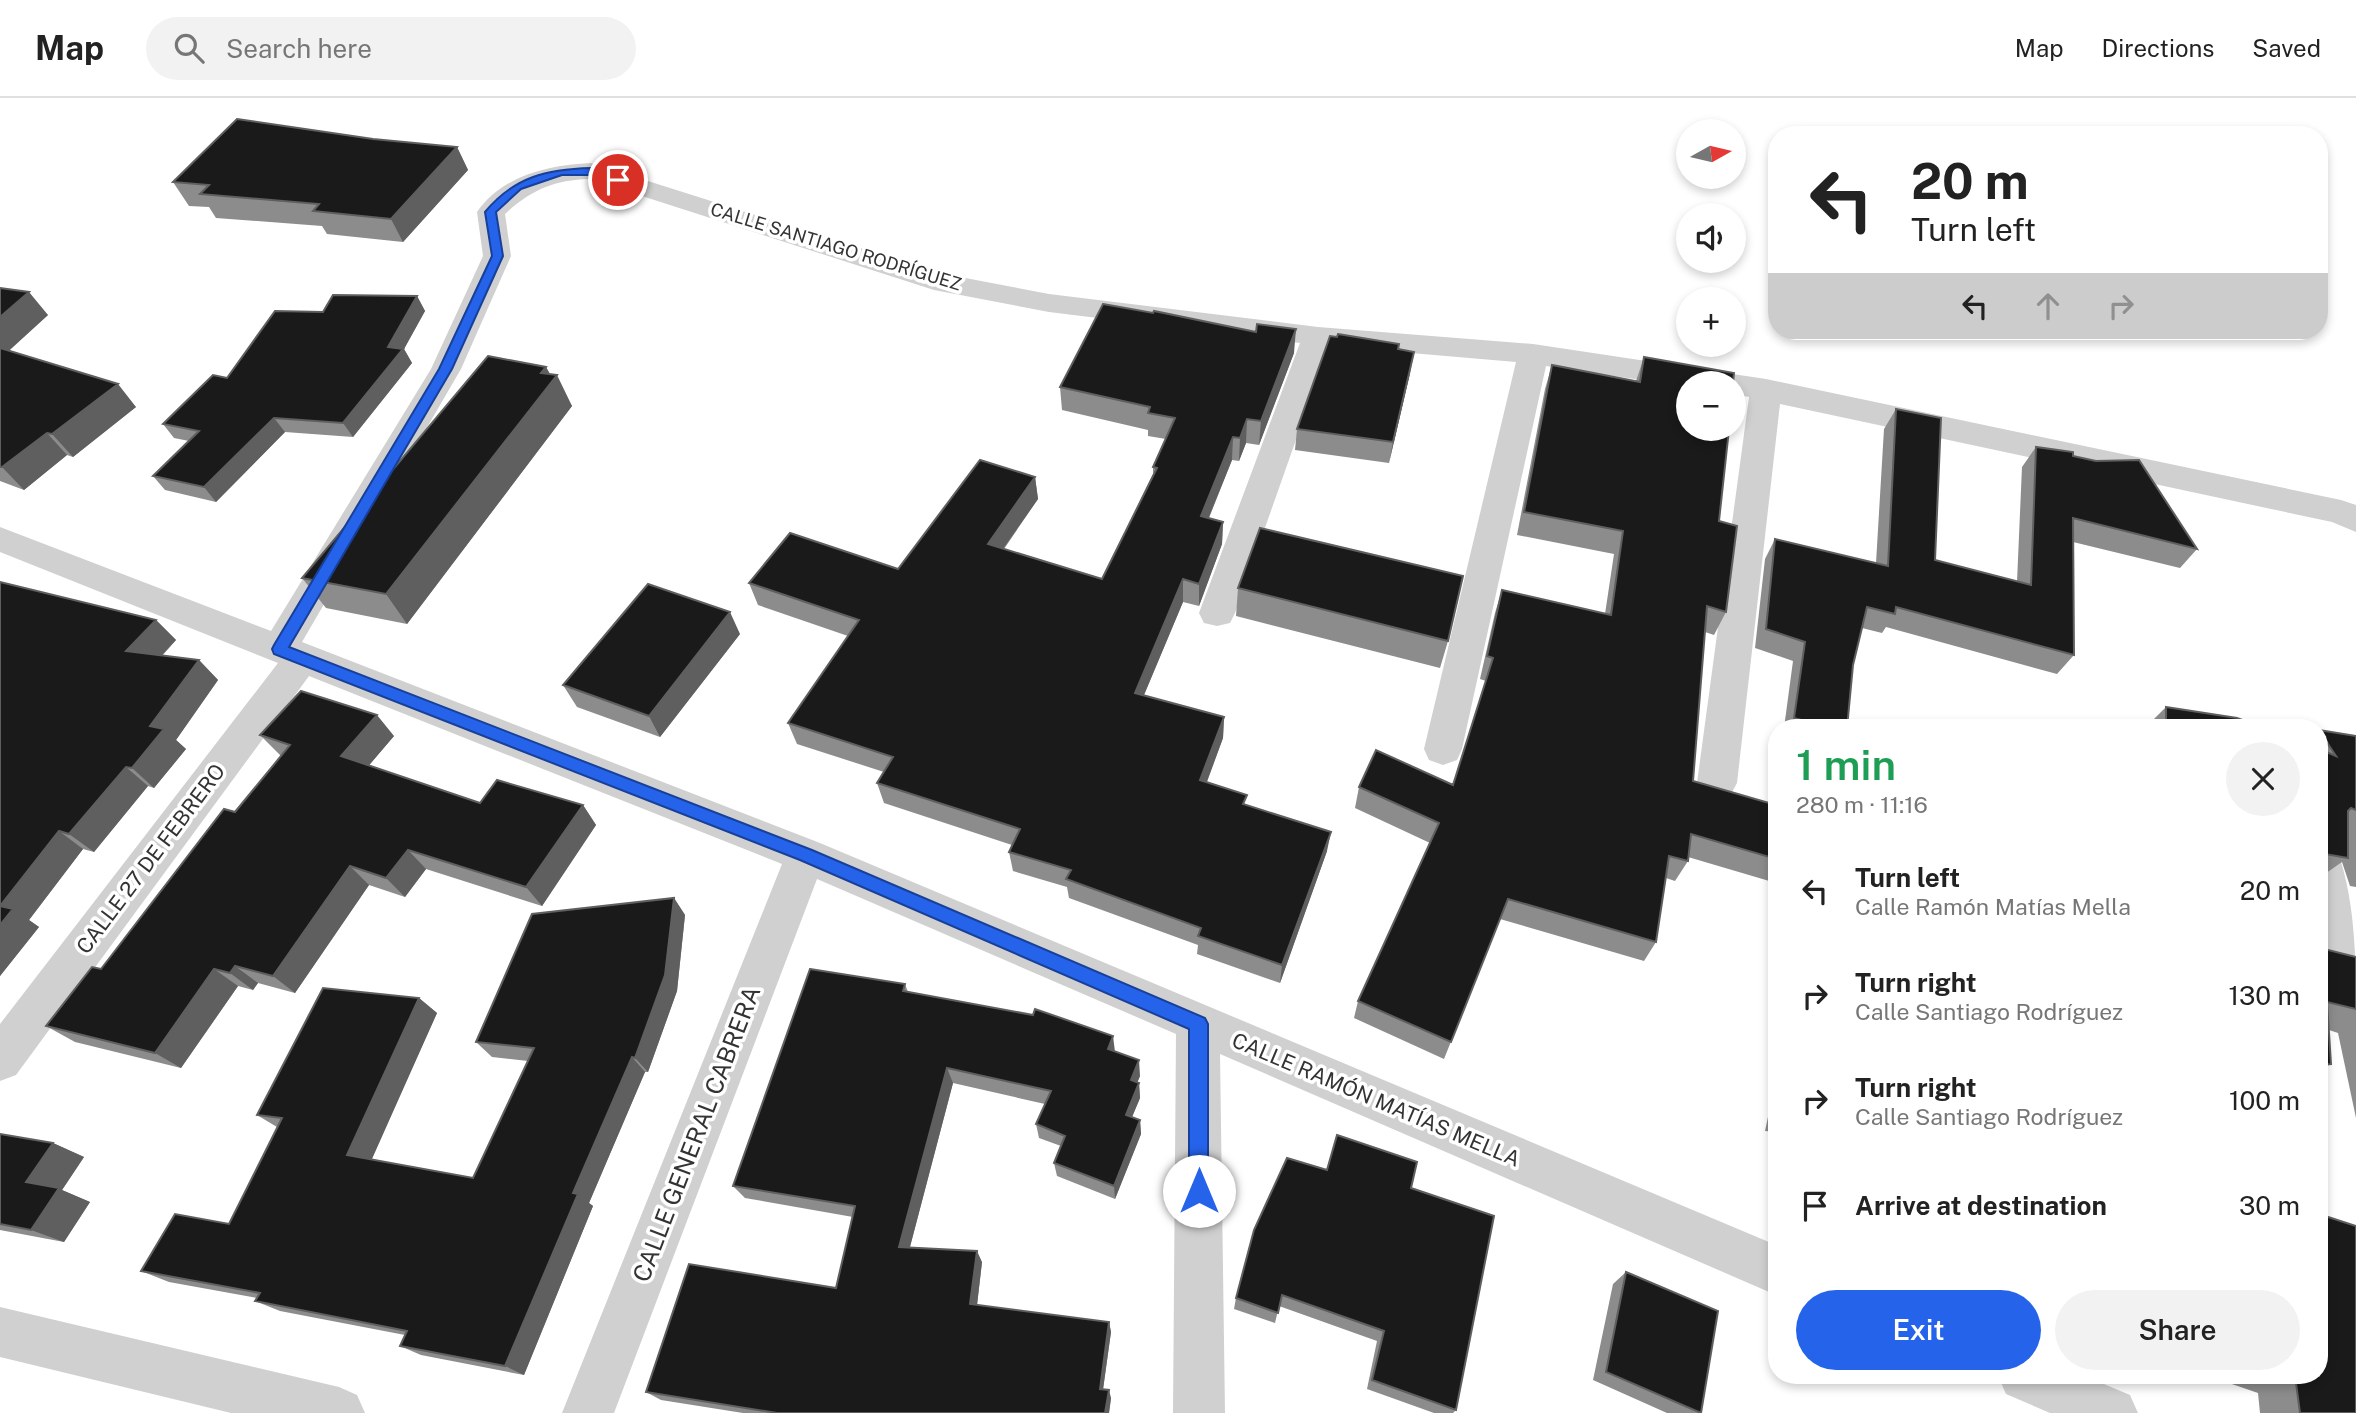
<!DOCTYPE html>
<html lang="en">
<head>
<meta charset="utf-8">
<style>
  body { margin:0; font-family:"Public Sans",sans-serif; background:#f2f2f2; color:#222; height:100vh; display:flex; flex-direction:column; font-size:26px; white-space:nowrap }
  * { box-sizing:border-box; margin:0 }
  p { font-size:23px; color:#767676 }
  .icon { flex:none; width:38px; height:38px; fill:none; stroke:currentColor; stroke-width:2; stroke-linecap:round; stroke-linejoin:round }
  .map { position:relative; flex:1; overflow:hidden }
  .panel { position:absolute; left:1768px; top:621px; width:560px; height:665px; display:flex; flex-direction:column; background:#fff; border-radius:28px; box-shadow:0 4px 10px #0003 }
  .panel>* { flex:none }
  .banner { position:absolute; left:1768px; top:28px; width:560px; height:214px; border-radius:28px; box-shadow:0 4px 10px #0003; background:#fff; color:#222; overflow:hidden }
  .needle { width:46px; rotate:82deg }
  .tools { position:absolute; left:1676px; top:21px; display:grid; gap:14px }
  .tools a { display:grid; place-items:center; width:70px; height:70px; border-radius:50%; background:#fff; box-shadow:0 4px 10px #0003; font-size:35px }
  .pin { position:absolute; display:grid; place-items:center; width:60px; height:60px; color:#fff; margin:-30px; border:4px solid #fff; border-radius:50%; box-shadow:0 2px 7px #0007 }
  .me { position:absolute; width:77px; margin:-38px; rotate:0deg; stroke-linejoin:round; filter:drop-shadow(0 0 5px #0008) }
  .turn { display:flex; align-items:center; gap:24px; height:147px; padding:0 28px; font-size:32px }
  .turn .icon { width:91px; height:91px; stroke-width:2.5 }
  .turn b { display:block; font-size:49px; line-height:60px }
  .lanes { display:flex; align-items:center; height:66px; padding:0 28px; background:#0003; justify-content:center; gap:35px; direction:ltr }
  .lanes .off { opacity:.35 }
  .round { display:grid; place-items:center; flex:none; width:74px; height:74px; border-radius:37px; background:#f2f2f2 }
  .summary { display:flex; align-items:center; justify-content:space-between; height:119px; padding:0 28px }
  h1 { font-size:42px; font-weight:600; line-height:52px; color:#1e9e55 }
  .primary-button { display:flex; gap:14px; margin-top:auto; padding:14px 28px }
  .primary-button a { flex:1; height:80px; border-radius:42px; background:#2563eb; color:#fff; font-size:28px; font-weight:600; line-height:80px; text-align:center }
  .primary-button a+a { background:#f2f2f2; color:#222 }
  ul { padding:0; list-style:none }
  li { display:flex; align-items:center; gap:21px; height:105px; padding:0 28px }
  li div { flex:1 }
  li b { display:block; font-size:26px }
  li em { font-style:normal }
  header { display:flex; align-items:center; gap:42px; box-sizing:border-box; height:98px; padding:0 35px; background:#fff; border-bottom:2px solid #e0e0e0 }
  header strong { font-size:33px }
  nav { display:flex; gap:38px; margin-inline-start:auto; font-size:24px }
  .search { width:490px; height:63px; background:#f2f2f2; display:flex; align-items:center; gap:18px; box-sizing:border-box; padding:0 24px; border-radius:38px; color:#767676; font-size:26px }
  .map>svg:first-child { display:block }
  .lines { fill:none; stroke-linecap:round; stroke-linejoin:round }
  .minor { fill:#d0d0d0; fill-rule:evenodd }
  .wall { fill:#8c8c8c }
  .shaded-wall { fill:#5f5f5f }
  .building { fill:#1a1a1a; stroke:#5f5f5f; stroke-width:2 }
  .route { fill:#2563eb; stroke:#184099; stroke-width:2 }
  .labels { text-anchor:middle; stroke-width:7; stroke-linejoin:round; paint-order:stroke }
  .far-street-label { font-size:18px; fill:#333; stroke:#fff }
  .street-label { font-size:21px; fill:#333; stroke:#fff }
  .near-street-label { font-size:24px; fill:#333; stroke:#fff }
</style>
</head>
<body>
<header>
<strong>Map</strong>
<div class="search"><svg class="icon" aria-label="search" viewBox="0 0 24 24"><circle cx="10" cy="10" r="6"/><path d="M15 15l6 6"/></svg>Search here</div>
<nav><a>Map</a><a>Directions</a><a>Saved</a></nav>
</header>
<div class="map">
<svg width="2356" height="1315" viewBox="0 0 2356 1315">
  <rect width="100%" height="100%" fill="#fff"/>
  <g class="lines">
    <!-- minor -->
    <path class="minor" d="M 591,65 L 939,175 L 1049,196 L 1318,229 L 1533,246 L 1766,281 L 2341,402 L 2356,407 L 2356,434 L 2332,424 L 1780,306 L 1737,685 L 1731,696 L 1717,701 L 1703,696 L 1697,685 L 1749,299 L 1734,296 L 1734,285 L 1689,285 L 1689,289 L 1546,268 L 1462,651 L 1457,662 L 1443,667 L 1429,662 L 1424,651 L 1516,264 L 1329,248 L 1235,515 L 1230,525 L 1217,528 L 1204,525 L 1199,515 L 1300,245 L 1049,214 L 934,192 L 589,81 C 554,82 531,92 505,116 L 511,158 L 461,271 L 302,544 L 820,745 L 1776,1147 L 1776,1197 L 1220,956 L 1225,1315 L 1173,1315 L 1176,936 L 817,781 L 614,1315 L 562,1315 L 782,766 L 309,578 L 16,977 L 0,983 L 0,926 L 278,565 L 0,454 L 0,429 L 271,533 L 431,271 L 483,158 L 477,114 C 503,77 549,67 591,65 Z
      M 2319,736 L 2333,741 C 2356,797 2356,859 2356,920 L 2341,914 C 2315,857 2319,797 2319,736 Z
      M 0,1209 L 339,1289 L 357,1297 L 365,1315 L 231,1315 L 0,1259 Z
      M 1998,1278 L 2085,1278 L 2130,1297 L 2138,1315 L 2050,1315 L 2006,1296 Z"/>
  </g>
  <!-- wall -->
  <path class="wall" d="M 373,41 L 457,49 L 468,72 L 403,144 L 327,136 L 322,128 L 216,120 L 209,109 L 189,108 L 173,84 Z
    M 0,190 L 48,217 L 9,252 L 136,309 L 73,359 L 67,357 L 24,392 L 0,383 Z
    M 417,198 L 425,213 L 404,251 L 412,265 L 353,339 L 285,334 L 216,404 L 165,392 L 153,378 L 189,343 L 174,340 L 163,326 L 323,214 Z
    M 1398,252 L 1410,275 L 1389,365 L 1295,352 L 1297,331 Z
    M 1294,255 L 1259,347 L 1246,345 L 1239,363 L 1232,362 L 1209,420 L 1223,424 L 1222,446 L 1199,508 L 1183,504 L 1144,597 L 1224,619 L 1223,640 L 1207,684 L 1327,753 L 1280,885 L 1197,856 L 1198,847 L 1069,800 L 1067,789 L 1013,773 L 1009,754 L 1012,747 L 884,705 L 877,685 L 884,674 L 797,646 L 788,625 L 848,538 L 758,507 L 749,485 L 898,471 L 1035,379 L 1038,401 L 1004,451 L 1102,481 L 1153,376 L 1153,369 L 1166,341 L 1148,338 L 1148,332 L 1062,312 L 1060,289 Z
    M 1644,259 L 1719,423 L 1726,514 L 1714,537 L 1705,534 L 1693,683 L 1776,707 L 1776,785 L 1688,759 L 1688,763 L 1675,783 L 1666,780 L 1656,844 L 1644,863 L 1500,821 L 1444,961 L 1354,920 L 1358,903 L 1430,745 L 1355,710 L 1359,689 L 1453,687 L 1486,583 L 1480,581 L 1495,515 L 1502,492 L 1605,516 L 1614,456 L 1517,437 L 1545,291 L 1552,267 L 1636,283 Z
    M 546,269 L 550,276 L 572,308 L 407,526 L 326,510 L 302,480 Z
    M 1896,311 L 1935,462 L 2017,484 L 2022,369 L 2036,349 L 2073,358 L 2197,451 L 2180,470 L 2073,444 L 2074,557 L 2057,576 L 1886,529 L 1882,535 L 1862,530 L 1853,567 L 1847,630 L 1784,630 L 1793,563 L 1755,550 L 1765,461 L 1775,441 L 1876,465 L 1884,331 Z
    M 0,484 L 156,522 L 176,542 L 162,558 L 199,562 L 218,582 L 176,642 L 186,651 L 154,690 L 148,688 L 94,754 L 83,751 L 29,822 L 39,829 L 0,878 Z
    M 1238,490 L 1448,543 L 1440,570 L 1236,518 Z
    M 740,536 L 660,639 L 577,609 L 563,587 Z
    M 2166,609 L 2264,630 L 2145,630 Z
    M 2319,632 L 2356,638 L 2356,789 L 2350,788 L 2342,764 L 2319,780 L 2324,851 L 2356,859 L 2356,1020 L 2338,935 L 2329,932 L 2331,966 L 2319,972 Z
    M 260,637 L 394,638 L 369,667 L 480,705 L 583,707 L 596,727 L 542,808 L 426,771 L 405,799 L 369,787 L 295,895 L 258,885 L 253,892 L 238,888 L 181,970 L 75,944 L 46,928 L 101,871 L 235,714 L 281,658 Z
    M 674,800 L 685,817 L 677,893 L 648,974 L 645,974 L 589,1105 L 593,1108 L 524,1277 L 421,1257 L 400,1248 L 405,1237 L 280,1213 L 255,1203 L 257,1200 L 169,1184 L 141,1173 L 229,1126 L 277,1029 L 257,1017 L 419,900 L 437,915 L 371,1061 L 473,1080 L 528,963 L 492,959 L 476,944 Z
    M 905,886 L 908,894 L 1115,953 L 1140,978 L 1137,985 L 1139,985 L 1140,1000 L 1132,1019 L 1140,1022 L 1141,1036 L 1115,1101 L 1057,1078 L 1054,1065 L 1061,1048 L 1039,1040 L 1036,1026 L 1045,1006 L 953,985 L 910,1149 L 982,1164 L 977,1207 L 1109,1224 L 1111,1234 L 1103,1291 L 1111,1300 L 1109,1315 L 743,1315 L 661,1302 L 646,1294 L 836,1190 L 853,1119 L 745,1100 L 733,1088 Z
    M 1776,981 L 1776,1034 L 1765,1033 Z
    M 0,1036 L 53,1045 L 84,1059 L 62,1092 L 90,1104 L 64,1144 L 0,1132 Z
    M 1411,1090 L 1456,1312 L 1453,1315 L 1434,1315 L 1367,1291 L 1377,1243 L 1279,1208 L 1275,1225 L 1234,1211 L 1236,1200 Z
    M 1626,1174 L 1701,1315 L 1667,1315 L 1593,1282 L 1613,1186 Z
    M 2225,1278 L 2319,1278 L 2356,1315 L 2260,1315 L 2258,1295 L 2226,1284 Z"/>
  <!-- shaded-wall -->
  <path class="shaded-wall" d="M 457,49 L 468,72 L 403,144 L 391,121 Z
    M 29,194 L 48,217 L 0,261 L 0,219 Z
    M 417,198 L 425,213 L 404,251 L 412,265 L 353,339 L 343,325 L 388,249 Z
    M 1296,231 L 1294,255 L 1259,347 L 1261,323 Z
    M 1414,254 L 1410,275 L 1389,365 L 1393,344 Z
    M 546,269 L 553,282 L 557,277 L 572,308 L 407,526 L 386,496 Z
    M 118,286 L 136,309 L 73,359 L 52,336 Z
    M 274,320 L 285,334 L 216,404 L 204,389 Z
    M 1247,321 L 1246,345 L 1239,363 L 1240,340 Z
    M 47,335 L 67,357 L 24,392 L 2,369 Z
    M 1233,339 L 1232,362 L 1200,441 L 1201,418 Z
    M 1035,379 L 1038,401 L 991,468 L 988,446 Z
    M 1223,424 L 1222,446 L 1199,508 L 1199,486 Z
    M 1183,481 L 1183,504 L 1136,616 L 1135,595 Z
    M 730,514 L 740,536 L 660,639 L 649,618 Z
    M 156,522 L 176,542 L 147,573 L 126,553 Z
    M 199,562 L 218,582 L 176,642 L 186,651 L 154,690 L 132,670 L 150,628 Z
    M 377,617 L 394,638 L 360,678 L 341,658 Z
    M 1224,619 L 1223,640 L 1200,702 L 1200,682 Z
    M 126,669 L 148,688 L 94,754 L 69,736 Z
    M 583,707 L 596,727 L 542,808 L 526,789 Z
    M 59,733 L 83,751 L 29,822 L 39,829 L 0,878 L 0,808 Z
    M 1331,734 L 1327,753 L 1280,885 L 1282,867 Z
    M 408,752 L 426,771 L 405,799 L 386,780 Z
    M 350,768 L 369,787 L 295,895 L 273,878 Z
    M 674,800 L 685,817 L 677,893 L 648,974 L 635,960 Z
    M 235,868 L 258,885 L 253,892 L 230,875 Z
    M 214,871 L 238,888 L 181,970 L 155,955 Z
    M 419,900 L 437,915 L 368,1070 L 347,1057 Z
    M 1113,938 L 1115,954 L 1108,951 Z
    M 632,959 L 645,974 L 589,1105 L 593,1108 L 524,1277 L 505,1268 L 573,1095 Z
    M 1139,962 L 1140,978 L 1132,997 L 1131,982 Z
    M 947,970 L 953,985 L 907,1160 L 899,1149 Z
    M 1139,985 L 1140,1000 L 1127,1031 L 1126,1017 Z
    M 1140,1022 L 1141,1036 L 1115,1101 L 1114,1088 Z
    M 53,1045 L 84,1059 L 62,1092 L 90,1104 L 64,1144 L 31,1132 L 26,1084 Z
    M 977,1153 L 982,1164 L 976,1216 L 970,1206 Z
    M 1109,1224 L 1111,1234 L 1102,1299 L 1100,1291 Z
    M 1109,1292 L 1111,1300 L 1109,1315 L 1105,1315 Z"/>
  <!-- building -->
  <path class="building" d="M 237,21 L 373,41 L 457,49 L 391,121 L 313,113 L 319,106 L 200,96 L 209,87 L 173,84 Z
    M 0,190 L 29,194 L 0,219 Z
    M 333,197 L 417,198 L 388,249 L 403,251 L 343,325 L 274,320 L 204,389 L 153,378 L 199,333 L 163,326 L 213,277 L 227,280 L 275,213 L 323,214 Z
    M 1103,206 L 1153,215 L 1154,213 L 1256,234 L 1257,226 L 1296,231 L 1261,323 L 1247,321 L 1240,340 L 1233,339 L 1201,418 L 1223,424 L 1199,486 L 1183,481 L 1135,595 L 1224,619 L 1200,682 L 1247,697 L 1243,706 L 1331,734 L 1282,867 L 1198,838 L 1201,830 L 1066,781 L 1071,772 L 1009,754 L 1020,731 L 877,685 L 893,659 L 788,625 L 859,522 L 749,485 L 790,435 L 898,471 L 980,362 L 1035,379 L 988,446 L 1102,481 L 1157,370 L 1153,369 L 1175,320 L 1148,315 L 1150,309 L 1060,289 Z
    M 1338,236 L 1399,246 L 1398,251 L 1414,254 L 1393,344 L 1297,331 L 1330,238 L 1337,239 Z
    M 0,250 L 118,286 L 52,336 L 47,335 L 2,369 L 0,369 Z
    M 488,258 L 546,269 L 541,275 L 557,277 L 386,496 L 302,480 Z
    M 1644,259 L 1734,275 L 1733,285 L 1689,285 L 1689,331 L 1729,331 L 1719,423 L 1737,428 L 1726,514 L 1707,508 L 1693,683 L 1776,707 L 1776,761 L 1691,736 L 1688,763 L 1669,758 L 1656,844 L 1508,801 L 1451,944 L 1358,903 L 1439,725 L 1359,689 L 1376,652 L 1453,687 L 1493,560 L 1487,558 L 1502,492 L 1611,517 L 1623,433 L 1524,414 L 1552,267 L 1640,284 Z
    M 1896,311 L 1941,320 L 1935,462 L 2031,487 L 2036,349 L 2073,354 L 2073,358 L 2096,363 L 2139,362 L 2197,451 L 2073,420 L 2074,557 L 1896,509 L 1895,516 L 1867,509 L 1853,567 L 1847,630 L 1831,630 L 1794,620 L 1805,544 L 1766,531 L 1775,441 L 1888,468 Z
    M 1260,430 L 1463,478 L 1448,543 L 1238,490 Z
    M 0,484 L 156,522 L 126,553 L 199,562 L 150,628 L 164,631 L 132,670 L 126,669 L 69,736 L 59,733 L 0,808 Z
    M 648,486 L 730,514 L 649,618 L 563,587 Z
    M 301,593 L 377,617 L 341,658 L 480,705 L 497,682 L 583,707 L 526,789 L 408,752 L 386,780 L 350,768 L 273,878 L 235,868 L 230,875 L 214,871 L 155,955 L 46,928 L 92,869 L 101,871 L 224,711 L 235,714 L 290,647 L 260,637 Z
    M 2166,609 L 2237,620 L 2264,630 L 2166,630 Z
    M 2319,632 L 2356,638 L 2356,712 L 2351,710 L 2348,713 L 2348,760 L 2319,755 L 2319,651 L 2336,658 Z
    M 2319,775 L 2324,851 L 2356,859 L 2356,911 L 2327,904 L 2331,966 L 2319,967 Z
    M 674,800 L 665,877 L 635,960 L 632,959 L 573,1095 L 578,1096 L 505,1268 L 400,1248 L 407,1233 L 255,1203 L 260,1195 L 141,1173 L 175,1116 L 229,1126 L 282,1020 L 257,1017 L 323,890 L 419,900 L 347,1057 L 473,1080 L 534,950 L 476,944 L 532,816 Z
    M 0,808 L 13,811 L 0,827 Z
    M 810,871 L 905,886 L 903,893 L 1033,917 L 1035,911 L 1113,938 L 1108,951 L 1139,962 L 1131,982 L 1139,985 L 1126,1017 L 1140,1022 L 1114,1088 L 1054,1065 L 1065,1038 L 1036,1026 L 1051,993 L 947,970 L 899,1149 L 977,1153 L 970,1206 L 1109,1224 L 1100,1291 L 1109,1292 L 1105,1315 L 777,1315 L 646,1294 L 689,1166 L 836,1190 L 855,1108 L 733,1088 Z
    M 0,1036 L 53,1045 L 26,1084 L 59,1090 L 31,1132 L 0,1126 Z
    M 1337,1037 L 1417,1064 L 1411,1090 L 1494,1118 L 1456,1312 L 1372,1282 L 1384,1233 L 1282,1197 L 1278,1215 L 1236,1200 L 1254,1132 L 1287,1060 L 1327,1072 Z
    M 2319,1116 L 2356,1128 L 2356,1315 L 2300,1315 L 2296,1285 L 2275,1278 L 2319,1278 Z
    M 1626,1174 L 1718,1213 L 1701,1315 L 1606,1274 Z"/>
  <!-- route -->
  <path class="route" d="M 591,70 L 623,82 L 618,85 L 590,77 L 562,77 L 521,91 L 496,114 L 503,158 L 452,271 L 289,549 L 812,752 L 1205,920 L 1208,926 L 1208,1093 L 1206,1100 L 1199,1103 L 1192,1100 L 1189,1093 L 1189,931 L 800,762 L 274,556 L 272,551 L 274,547 L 439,271 L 492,158 L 485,114 C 514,79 547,71 591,70 Z"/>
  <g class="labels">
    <!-- far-street labels -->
    <g class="far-street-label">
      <text transform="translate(836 149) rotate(17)" y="6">CALLE SANTIAGO RODRÍGUEZ</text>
    </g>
    <!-- street labels -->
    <g class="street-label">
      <text transform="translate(151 761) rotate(-53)" y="7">CALLE 27 DE FEBRERO</text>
      <text transform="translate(1376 1002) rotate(23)" y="7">CALLE RAMÓN MATÍAS MELLA</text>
    </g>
    <!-- near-street labels -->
    <g class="near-street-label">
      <text transform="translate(697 1036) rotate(-69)" y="8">CALLE GENERAL CABRERA</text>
    </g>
  </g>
</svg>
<div class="tools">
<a><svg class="needle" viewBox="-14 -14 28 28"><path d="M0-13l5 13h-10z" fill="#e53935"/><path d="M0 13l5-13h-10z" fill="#767676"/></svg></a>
<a><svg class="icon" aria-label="sound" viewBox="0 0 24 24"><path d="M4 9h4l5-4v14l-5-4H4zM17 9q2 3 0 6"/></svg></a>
<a>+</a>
<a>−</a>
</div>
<div class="pin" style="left:618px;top:82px;background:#d93025"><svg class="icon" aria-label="arrive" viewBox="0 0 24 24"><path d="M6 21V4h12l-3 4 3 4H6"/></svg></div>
<svg class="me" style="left:1199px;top:1093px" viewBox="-20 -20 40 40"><circle r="19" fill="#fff"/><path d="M0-13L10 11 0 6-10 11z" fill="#2563eb"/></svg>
<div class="banner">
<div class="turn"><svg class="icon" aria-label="left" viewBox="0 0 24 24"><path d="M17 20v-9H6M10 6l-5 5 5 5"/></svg><div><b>20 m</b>Turn left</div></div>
<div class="lanes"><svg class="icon" aria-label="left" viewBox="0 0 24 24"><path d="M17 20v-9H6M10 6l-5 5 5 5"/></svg><svg class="icon off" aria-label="ahead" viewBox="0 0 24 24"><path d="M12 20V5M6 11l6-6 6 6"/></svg><svg class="icon off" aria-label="right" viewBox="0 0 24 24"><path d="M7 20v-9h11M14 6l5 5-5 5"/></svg></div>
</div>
<section class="panel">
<div class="summary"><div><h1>1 min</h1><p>280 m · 11:16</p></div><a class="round"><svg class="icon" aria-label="close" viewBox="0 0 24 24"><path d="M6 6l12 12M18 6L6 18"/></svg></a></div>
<ul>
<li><svg class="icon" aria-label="left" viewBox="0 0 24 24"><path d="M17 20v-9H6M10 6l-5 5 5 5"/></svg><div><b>Turn left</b><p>Calle Ramón Matías Mella</p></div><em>20 m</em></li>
<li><svg class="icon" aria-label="right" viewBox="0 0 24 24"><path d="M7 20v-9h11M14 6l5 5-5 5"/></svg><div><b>Turn right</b><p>Calle Santiago Rodríguez</p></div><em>130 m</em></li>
<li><svg class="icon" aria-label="right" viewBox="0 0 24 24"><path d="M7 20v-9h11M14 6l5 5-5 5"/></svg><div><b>Turn right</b><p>Calle Santiago Rodríguez</p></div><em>100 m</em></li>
<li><svg class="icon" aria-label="arrive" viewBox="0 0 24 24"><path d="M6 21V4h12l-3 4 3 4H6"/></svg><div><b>Arrive at destination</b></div><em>30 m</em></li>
</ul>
<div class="primary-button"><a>Exit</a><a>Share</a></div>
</section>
</div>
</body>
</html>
